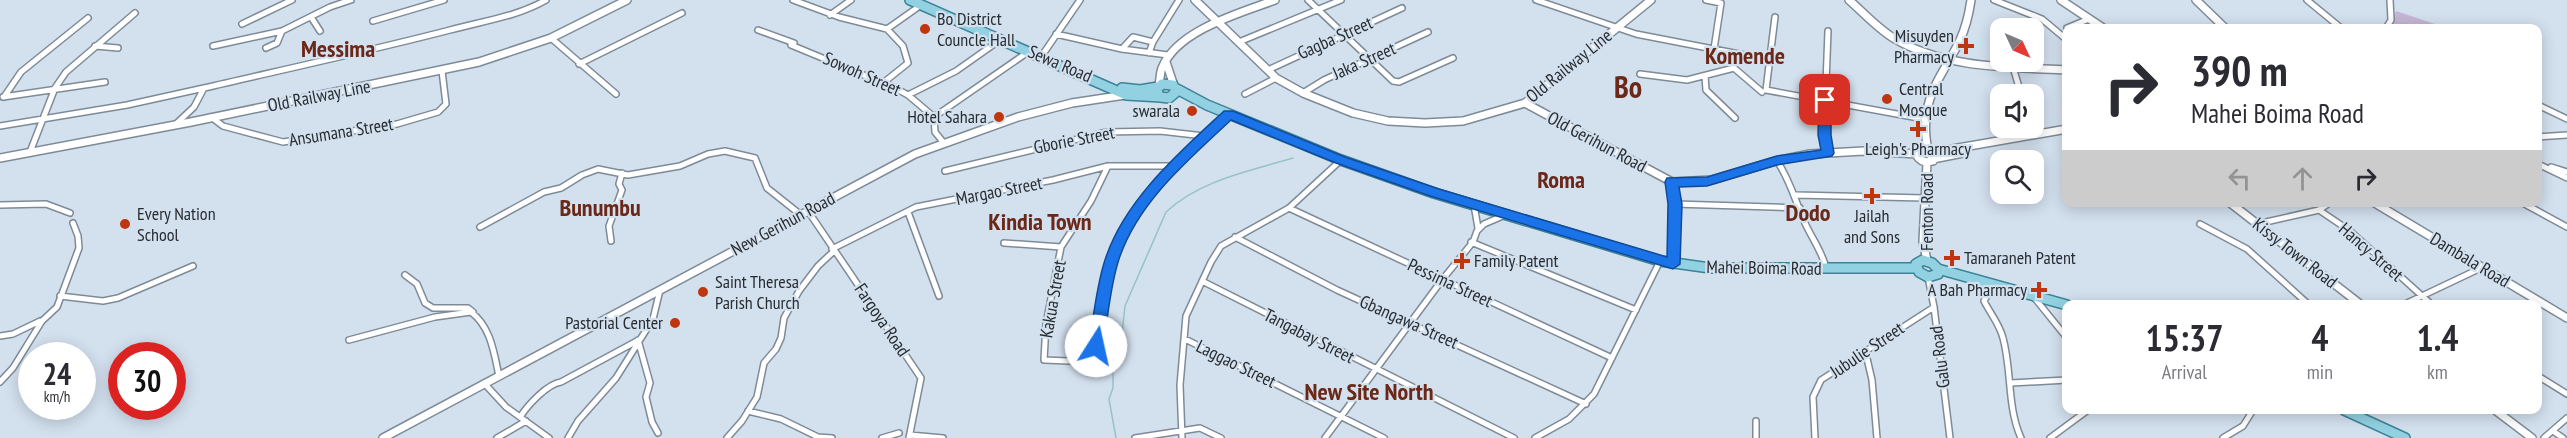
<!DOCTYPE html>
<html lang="en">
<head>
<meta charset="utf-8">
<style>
  body { margin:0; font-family:"PT Sans Narrow",sans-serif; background:#f7f7f7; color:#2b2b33; height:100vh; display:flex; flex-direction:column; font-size:22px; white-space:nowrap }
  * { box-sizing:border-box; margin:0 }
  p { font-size:20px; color:#7c7c81 }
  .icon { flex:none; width:33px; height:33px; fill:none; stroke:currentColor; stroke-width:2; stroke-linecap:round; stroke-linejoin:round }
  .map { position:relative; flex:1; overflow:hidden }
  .panel { position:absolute; left:2062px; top:300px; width:480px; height:114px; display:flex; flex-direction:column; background:#fff; border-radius:12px; box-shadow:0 3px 15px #0003 }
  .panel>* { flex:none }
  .top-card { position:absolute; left:2062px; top:24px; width:480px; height:183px; border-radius:12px; box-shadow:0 3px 15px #0003; background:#fff; color:#2b2b33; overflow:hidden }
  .needle { width:39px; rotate:134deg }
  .tools { position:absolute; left:1990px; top:18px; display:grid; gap:12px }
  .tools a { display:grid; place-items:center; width:54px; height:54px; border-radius:12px; background:#fff; box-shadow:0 3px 15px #0003; font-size:30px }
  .speed { position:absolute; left:18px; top:342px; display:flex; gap:12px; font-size:30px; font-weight:700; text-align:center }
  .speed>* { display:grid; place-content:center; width:78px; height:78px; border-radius:50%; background:#fff; box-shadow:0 3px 15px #0003; line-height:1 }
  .speed small { font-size:15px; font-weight:400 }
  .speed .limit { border:9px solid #d22; background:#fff; color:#111 }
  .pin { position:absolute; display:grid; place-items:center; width:51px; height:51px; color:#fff; margin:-26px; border-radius:12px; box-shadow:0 3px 9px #0006 }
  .me { position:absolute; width:66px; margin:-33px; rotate:10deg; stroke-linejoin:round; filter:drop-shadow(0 0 4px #0008) }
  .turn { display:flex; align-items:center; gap:21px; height:126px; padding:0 30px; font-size:27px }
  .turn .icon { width:78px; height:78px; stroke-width:2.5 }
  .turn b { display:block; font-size:42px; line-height:51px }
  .lanes { display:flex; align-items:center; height:57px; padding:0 30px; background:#0003; justify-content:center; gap:30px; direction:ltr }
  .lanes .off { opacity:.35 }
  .eta { display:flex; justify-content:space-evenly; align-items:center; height:102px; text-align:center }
  .eta b { font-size:36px; font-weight:600; line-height:42px }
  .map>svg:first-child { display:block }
  .green { fill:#c5b5d6 }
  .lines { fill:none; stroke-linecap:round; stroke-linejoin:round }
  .stream { stroke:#96c4c0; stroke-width:1.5 }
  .minor-casing { stroke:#7e8b97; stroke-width:8 }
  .tertiary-casing { stroke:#7e8b97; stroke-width:10 }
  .primary-casing { stroke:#3d8397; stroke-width:12 }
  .minor { stroke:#fff; stroke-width:5 }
  .tertiary { stroke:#fff; stroke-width:7 }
  .primary { stroke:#92d1e2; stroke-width:9 }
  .route { fill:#1a73e8; stroke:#114b97; stroke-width:1.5 }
  .poi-dot { fill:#bf360e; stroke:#d3e0ee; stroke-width:2 }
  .labels { text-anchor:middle; stroke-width:4.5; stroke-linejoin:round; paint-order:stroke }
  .poi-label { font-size:18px; fill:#272c31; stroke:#d3e0ee; text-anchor:start }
  .street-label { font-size:18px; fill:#272c31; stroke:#d3e0ee }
  .district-label { font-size:24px; font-weight:bold; fill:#6b2818; stroke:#d3e0ee }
  .town-label { font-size:30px; font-weight:bold; fill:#6b2818; stroke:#d3e0ee }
</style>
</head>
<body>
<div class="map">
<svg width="2567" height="438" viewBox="0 0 2567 438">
  <rect width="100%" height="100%" fill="#d3e0ee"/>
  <!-- green -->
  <path class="green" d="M 2396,11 L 2447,28 L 2391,28 Z"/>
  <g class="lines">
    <!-- stream -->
    <path class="stream" d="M 1116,438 L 1109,399 L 1113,388 L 1113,369 L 1119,362 L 1125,306 L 1166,212 C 1200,180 1250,171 1293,158"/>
    <defs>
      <path id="minor" d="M 793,0 L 839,17 L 887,29 L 921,5
        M 1308,0 L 1393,81 L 1399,82 L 1453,58
        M 1536,0 L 1636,34 L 1770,60
        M 1706,0 L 1721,3 L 1714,49
        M 1994,0 L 2042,19 L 2067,40
        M 2307,0 L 2341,28
        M 830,15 L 851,0
        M 311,17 L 320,31
        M 1775,17 L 1766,90 L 1924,119
        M 373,21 L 444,0
        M 242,24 L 292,0
        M 2067,28 L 2089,19
        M 2386,28 L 2391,20 L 2390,0
        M 758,30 L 794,43 L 791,45 L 895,88 L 908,95 L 934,117 L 935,132 L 943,142
        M 1828,31 L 1824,135 L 1828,153
        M 1056,34 L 1122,49 L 1168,55
        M 551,38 L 616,94
        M 1153,42 L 1179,0
        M 1239,42 L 1341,0
        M 95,46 L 118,48
        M 213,46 L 282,31 L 330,7 L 351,0
        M 266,48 L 277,43 L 282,31
        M 1122,49 L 1133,37 L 1153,42 L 1149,53
        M 1041,57 L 1080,0
        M 579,64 L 682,13
        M 2013,67 L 2021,94
        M 1268,70 L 1402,8
        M 1640,74 L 1687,80 L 1734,68 L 1762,92
        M 1705,76 L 1706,90 L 1735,118
        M 883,83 L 908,63 L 903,46 L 887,29
        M 204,88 C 286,69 369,51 450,30 C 483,21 516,17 546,0
        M 1303,93 L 1324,80 L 1428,32
        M 1245,94 L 1276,78
        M 908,95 L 956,71 L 1000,40
        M 3,97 L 105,82
        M 4,97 L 21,72 L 88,18
        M 2538,105 L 2567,119
        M 211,117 L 223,126 L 283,142 L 397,124 L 438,112 L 446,104 L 442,71
        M 934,117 L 1028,52
        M 0,126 L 127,105 L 204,88 L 194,107 L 177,123
        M 2538,137 L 2567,135
        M 30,152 L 55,88 L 66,72 L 135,13
        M 1777,161 C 1790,180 1795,200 1804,221 C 1811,237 1822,251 1826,268
        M 2538,164 L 2567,178
        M 1108,166 L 1091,201 L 1061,247 L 1046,324 L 1044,360 L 1093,362 L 1112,260 L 1127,229 L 1151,193 L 1174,166 L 1229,114
        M 2551,167 L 2567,172
        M 945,171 L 1107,132 L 1160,131 L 1204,136
        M 1672,182 L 1675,204 L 1673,264
        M 1796,195 L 1924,198
        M 2521,202 L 2567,227
        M 1675,204 L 1800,208
        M 0,205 L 46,204 L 70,213
        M 1474,205 L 1478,228
        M 1289,208 L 1612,358
        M 2319,210 L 2350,231 L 2431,304
        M 808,211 L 921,378 L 909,438
        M 908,212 L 939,296
        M 2200,224 L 2247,249 L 2308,304
        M 2257,224 L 2319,210 L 2331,202
        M 480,227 L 544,192 L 561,188 L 582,175 L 598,169 L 628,175 L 680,166 L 708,154 L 725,151 L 755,158 L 767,188 L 801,215
        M 1235,237 L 1337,290 L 1586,404
        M 611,241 L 609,226 L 622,190 L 619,184 L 622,173
        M 1471,242 L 1636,310
        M 1004,243 L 1061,247
        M 832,249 L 916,207 L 1053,180 L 1108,166 L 1173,166
        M 405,275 L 417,284 L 425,303 L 433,308 L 468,308 L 473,312
        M 1928,277 L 1934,307 L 1950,438
        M 1202,281 L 1514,438
        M 1994,283 L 1984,301 C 1990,313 2000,325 2003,338 C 2012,371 2007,407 2021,438
        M 60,296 L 103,301 L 118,298 L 193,266
        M 2033,296 L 2067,338
        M 2405,304 L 2483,267
        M 0,336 L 13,334 L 40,321
        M 1185,339 L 1384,438
        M 349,340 L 435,317 L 471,312 C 491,327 494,353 499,376
        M 638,340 L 650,383 L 646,397 L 652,422 L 658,433
        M 1865,350 L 1872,380 L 1877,438
        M 2538,376 L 2567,394
        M 0,382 L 13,368 L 42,321 L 57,307 L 79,248 L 78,236 L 73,223
        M 484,383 L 506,407 L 549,438
        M 2011,383 L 2067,380
        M 748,411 L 781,419 L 818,437 L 832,438
        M 520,417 C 528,405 547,384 561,382 L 637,341
        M 1756,421 L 1756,438
        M 2553,431 L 2563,438
        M 910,435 L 943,438
        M 497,438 L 526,421
        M 568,438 L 578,421 L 616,378 L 653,319 L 660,290
        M 727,438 L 742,421 L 757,397 L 764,363 L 776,349 L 781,338 L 784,318 L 799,291 L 818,266 L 834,251
        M 882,438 L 899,433
        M 1135,438 L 1200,428 L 1221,438
        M 1182,438 L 1180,385 L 1186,316 L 1211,262 L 1221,246 L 1289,208 L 1341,160
        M 1325,438 L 1442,280 L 1473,242 L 1477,231 L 1484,224 L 1505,215
        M 1535,438 L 1569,419 L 1594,394 L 1660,261
        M 1815,438 L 1813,397 L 1821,380 L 1934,307
        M 2050,438 L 2088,410
        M 2223,438 L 2243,426 L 2253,410
        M 2544,438 L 2567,418"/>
      <path id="tertiary" d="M 1195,0 L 1276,78 L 1303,93 L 1353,113 L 1388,121 L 1425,123 L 1463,121 L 1525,103 L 1651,0
        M 1849,0 C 1864,13 1878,29 1895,39 C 1947,69 2009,67 2067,70
        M 2061,0 L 2103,28
        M 2196,0 L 2225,28
        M 1166,62 L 1174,86
        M 1159,86 C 1160,80 1160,73 1162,68 C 1177,30 1240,13 1275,0
        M 1525,103 L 1672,182 L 1712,180 L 1775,161 L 1810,154 L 1864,151 L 1918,154
        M 1921,152 L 1930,154 L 1933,161 C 1926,163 1921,162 1917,156 Z
        M 1928,153 C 1926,139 1924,126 1927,111 C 1931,85 1949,64 1960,40 C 1966,27 1969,14 1971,0
        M 1929,153 L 2067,129
        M 0,158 L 191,122 L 479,62 L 551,38 L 627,0
        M 1933,159 L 1963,153
        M 1927,163 L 1923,241 L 1927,261
        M 2229,202 L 2360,304
        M 2373,202 L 2567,318
        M 2495,410 L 2532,438
        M 383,438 L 915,154 L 1018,117 L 1072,103 L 1125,95"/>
      <path id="primary" d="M 910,0 L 1126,95 L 1161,97
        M 1162,84 L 1173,85 L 1176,92 L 1169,98 L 1160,97 L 1156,90 Z
        M 1122,88 L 1140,90 L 1158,87
        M 1177,89 L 1207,105 L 1341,160 L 1434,193 L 1660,261 L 1710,268 L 1916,268
        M 1923,260 L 1932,263 L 1938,269 L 1938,274 L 1928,277 L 1919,272 L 1916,264 Z
        M 1938,269 L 2067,305
        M 2344,410 L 2405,438"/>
    </defs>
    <!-- minor casing -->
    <use href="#minor" class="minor-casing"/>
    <!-- tertiary casing -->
    <use href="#tertiary" class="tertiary-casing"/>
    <!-- primary casing -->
    <use href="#primary" class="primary-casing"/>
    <!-- minor -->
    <use href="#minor" class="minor"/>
    <!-- tertiary -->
    <use href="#tertiary" class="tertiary"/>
    <!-- primary -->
    <use href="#primary" class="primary"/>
  </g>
  <!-- route -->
  <path class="route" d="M 1825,95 L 1831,100 L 1831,135 L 1834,153 L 1832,156 L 1777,165 L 1707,186 L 1679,187 L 1682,204 L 1680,264 L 1673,269 L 1430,196 L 1336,163 L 1231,120 C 1188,160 1138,202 1119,259 C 1110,286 1108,318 1103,346 L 1101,350 L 1091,350 L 1088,346 C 1094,318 1096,287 1105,260 C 1124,200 1180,152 1224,111 L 1233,111 L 1345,157 L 1439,189 L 1667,257 L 1668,204 L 1665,182 L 1667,178 L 1707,177 L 1777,156 L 1821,150 L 1818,135 L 1819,100 Z"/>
  <!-- markers -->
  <g class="poi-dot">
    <circle cx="925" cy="29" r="6"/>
    <path d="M1963 37h6v6h6v6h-6v6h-6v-6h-6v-6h6z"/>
    <circle cx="1887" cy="99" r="6"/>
    <circle cx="1192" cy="111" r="6"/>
    <circle cx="999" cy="117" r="6"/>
    <path d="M1915 120h6v6h6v6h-6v6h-6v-6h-6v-6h6z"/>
    <path d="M1869 187h6v6h6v6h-6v6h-6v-6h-6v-6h6z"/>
    <circle cx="125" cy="224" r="6"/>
    <path d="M1949 249h6v6h6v6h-6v6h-6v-6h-6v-6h6z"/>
    <path d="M1459 252h6v6h6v6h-6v6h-6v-6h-6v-6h6z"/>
    <path d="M2036 281h6v6h6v6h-6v6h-6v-6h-6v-6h6z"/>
    <circle cx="703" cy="292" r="6"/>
    <circle cx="675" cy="323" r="6"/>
  </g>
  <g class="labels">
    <!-- poi labels -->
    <g class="poi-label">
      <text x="937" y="25">Bo District<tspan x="937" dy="21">Councle Hall</tspan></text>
      <text x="1954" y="42" text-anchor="end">Misuyden<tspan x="1954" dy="21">Pharmacy</tspan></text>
      <text x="1899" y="95">Central<tspan x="1899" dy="21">Mosque</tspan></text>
      <text x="1180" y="117" text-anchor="end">swarala</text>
      <text x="987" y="123" text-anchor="end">Hotel Sahara</text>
      <text x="1918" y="155" text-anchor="middle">Leigh's Pharmacy</text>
      <text x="137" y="220">Every Nation<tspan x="137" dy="21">School</tspan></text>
      <text x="1872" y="222" text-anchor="middle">Jailah<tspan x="1872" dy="21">and Sons</tspan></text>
      <text x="1964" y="264">Tamaraneh Patent</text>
      <text x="1474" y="267">Family Patent</text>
      <text x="715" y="288">Saint Theresa<tspan x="715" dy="21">Parish Church</tspan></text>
      <text x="2027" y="296" text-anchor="end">A Bah Pharmacy</text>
      <text x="663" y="329" text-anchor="end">Pastorial Center</text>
    </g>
    <!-- street labels -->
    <g class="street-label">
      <text transform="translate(1335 38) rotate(-24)" y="6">Gagba Street</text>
      <text transform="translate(1364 61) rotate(-24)" y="6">Jaka Street</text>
      <text transform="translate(1060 64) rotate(23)" y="6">Sewa Road</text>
      <text transform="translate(1569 66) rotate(-39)" y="6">Old Railway Line</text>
      <text transform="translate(862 74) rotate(24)" y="6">Sowoh Street</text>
      <text transform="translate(319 96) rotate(-11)" y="6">Old Railway Line</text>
      <text transform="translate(341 132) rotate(-9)" y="6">Ansumana Street</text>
      <text transform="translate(1074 140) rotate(-11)" y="6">Gborie Street</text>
      <text transform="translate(1597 142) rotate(28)" y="6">Old Gerihun Road</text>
      <text transform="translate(999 191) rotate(-11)" y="6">Margao Street</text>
      <text transform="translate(1927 212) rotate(-90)" y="6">Fenton Road</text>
      <text transform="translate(783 224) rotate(-28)" y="6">New Gerihun Road</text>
      <text transform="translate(2371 252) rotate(41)" y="6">Hancy Street</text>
      <text transform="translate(2295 253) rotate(38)" y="6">Kissy Town Road</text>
      <text transform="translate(2470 260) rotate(31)" y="6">Dambala Road</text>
      <text transform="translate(1764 268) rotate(1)" y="6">Mahei Boima Road</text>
      <text transform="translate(1450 283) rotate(25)" y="6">Pessima Street</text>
      <text transform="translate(1053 299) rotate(-80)" y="6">Kakua Street</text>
      <text transform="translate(882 320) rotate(56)" y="6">Fargoya Road</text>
      <text transform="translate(1409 322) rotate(24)" y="6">Gbangawa Street</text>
      <text transform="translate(1309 336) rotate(27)" y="6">Tangabay Street</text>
      <text transform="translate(1867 350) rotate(-34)" y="6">Jubulie Street</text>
      <text transform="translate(1940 357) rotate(-97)" y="6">Galu Road</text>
      <text transform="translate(1236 364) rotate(26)" y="6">Laggao Street</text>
    </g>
    <!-- district labels -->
    <g class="district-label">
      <text x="338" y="57">Messima</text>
      <text x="1745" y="64">Komende</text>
      <text x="1561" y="188">Roma</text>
      <text x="600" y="216">Bunumbu</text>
      <text x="1808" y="221">Dodo</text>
      <text x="1040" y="230">Kindia Town</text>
      <text x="1369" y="400">New Site North</text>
    </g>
    <!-- town labels -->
    <g class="town-label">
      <text x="1628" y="98">Bo</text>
    </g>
  </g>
</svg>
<div class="tools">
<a><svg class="needle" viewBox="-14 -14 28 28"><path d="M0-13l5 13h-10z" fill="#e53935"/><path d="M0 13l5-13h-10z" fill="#7c7c81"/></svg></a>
<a><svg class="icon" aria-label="sound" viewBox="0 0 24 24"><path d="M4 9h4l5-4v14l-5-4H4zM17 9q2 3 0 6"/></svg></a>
<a><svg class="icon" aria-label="search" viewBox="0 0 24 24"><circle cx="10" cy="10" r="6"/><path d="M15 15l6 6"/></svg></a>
</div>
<div class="speed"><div>24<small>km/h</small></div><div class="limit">30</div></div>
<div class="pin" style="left:1825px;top:100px;background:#d93025"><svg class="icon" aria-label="arrive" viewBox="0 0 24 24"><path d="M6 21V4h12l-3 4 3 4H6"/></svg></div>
<svg class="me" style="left:1096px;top:346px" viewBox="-20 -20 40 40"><circle r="19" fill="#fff"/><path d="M0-13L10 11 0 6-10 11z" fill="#1a73e8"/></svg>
<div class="top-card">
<div class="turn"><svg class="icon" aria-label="right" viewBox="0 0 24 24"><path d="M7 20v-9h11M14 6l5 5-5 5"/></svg><div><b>390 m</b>Mahei Boima Road</div></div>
<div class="lanes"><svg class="icon off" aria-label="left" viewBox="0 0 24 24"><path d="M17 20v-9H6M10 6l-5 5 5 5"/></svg><svg class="icon off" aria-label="ahead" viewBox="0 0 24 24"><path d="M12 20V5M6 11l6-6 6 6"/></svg><svg class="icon" aria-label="right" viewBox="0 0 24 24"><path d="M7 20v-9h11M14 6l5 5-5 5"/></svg></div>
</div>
<section class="panel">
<div class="eta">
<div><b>15:37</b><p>Arrival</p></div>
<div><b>4</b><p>min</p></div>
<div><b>1.4</b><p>km</p></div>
</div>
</section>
</div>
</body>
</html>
